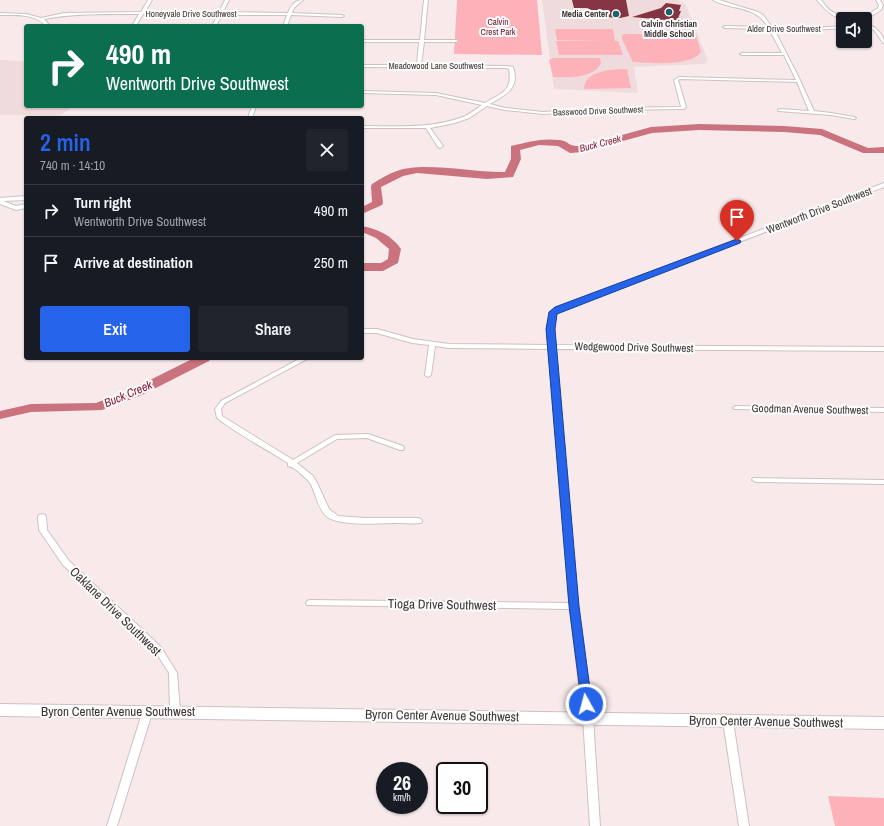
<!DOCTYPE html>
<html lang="en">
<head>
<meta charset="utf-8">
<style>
  body { margin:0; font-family:"Archivo Narrow",sans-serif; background:#20242c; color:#f1f3f6; height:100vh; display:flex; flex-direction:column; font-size:15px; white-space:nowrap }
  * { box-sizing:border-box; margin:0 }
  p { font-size:13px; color:#9ea1a6 }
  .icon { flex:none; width:22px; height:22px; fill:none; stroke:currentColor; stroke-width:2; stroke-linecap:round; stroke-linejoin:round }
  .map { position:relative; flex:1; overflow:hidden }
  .panel { position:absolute; left:24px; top:116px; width:340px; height:244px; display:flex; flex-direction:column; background:#171b24; border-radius:4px; box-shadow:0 1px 3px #0004 }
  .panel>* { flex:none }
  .guide { position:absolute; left:24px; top:24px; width:340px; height:84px; border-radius:4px; box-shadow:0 1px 3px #0004; background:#0b6e4f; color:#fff; overflow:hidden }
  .buttons { position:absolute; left:836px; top:12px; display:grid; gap:8px }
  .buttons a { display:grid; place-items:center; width:36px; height:36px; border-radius:4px; background:#171b24; box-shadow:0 1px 3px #0004; font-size:20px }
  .speed { position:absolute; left:376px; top:762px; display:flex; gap:8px; font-size:20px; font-weight:700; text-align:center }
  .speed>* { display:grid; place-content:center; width:52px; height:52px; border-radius:50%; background:#171b24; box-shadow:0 1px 3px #0004; line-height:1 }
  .speed small { font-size:10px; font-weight:400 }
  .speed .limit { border:2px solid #111; border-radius:6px; background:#fff; color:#111 }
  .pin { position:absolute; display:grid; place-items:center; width:34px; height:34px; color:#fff; margin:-41px -17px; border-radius:50% 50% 50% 0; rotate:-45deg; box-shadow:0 0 4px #0007 }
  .pin .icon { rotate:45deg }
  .me { position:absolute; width:44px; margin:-22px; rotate:353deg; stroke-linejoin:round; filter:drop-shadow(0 0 3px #0008) }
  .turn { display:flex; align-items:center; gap:14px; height:84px; padding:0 16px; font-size:18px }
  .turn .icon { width:52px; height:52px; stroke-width:2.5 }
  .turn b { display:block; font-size:28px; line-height:34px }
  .round { display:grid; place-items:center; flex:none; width:42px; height:42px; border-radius:4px; background:#20242c }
  .overview { display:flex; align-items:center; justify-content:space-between; height:68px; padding:0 16px }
  h1 { font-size:24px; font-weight:600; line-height:30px; color:#2563eb }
  .button { display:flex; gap:8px; margin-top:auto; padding:8px 16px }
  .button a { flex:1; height:46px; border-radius:4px; background:#2563eb; color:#fff; font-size:16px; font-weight:600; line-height:46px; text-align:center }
  .button a+a { background:#20242c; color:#f1f3f6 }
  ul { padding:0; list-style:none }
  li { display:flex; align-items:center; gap:12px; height:52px; padding:0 16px; border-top:1px solid #363941 }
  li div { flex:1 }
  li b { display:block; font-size:15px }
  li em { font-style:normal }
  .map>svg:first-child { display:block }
  .built { fill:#f0dbdc }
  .green { fill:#fdb2ba }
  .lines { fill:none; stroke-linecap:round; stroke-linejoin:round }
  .river { fill:#ca737e; fill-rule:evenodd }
  .building { fill:#843442 }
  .street-casing { stroke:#cec1c2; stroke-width:2 }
  .primary-casing { stroke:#cec1c2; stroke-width:2 }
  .street { fill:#fff; fill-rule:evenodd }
  .primary { fill:#fff; fill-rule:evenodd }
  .route { fill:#2563eb; stroke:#184099 }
  .poi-dot { fill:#196370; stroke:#fdfbfb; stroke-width:1.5 }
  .labels { text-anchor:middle; stroke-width:4; stroke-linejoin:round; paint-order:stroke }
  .far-street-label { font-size:9px; fill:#3c3637; stroke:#fdfbfb }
  .far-poi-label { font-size:9px; font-weight:bold; fill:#3c3637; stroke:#fdfbfb; text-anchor:end }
  .far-park-label { font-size:9px; fill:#641528; stroke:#fdfbfb }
  .far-water-label { font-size:10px; font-style:italic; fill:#871e37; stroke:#fdfbfb }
  .street-label { font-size:11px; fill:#3c3637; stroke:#fdfbfb }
  .water-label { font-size:12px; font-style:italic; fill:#871e37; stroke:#fdfbfb }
  .near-street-label { font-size:13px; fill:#3c3637; stroke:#fdfbfb }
</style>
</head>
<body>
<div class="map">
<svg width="884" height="826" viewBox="0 0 884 826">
  <rect width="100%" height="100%" fill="#f8eaeb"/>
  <!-- built -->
  <path class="built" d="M 542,0 L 679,0 L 686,5 L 708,60 L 704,64 L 634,67 L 638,93 L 554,89 Z
    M 0,60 L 26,61 L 26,106 L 74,106 L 59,116 L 0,115 Z"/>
  <!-- green -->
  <path class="green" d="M 457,0 L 537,0 L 542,55 L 454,54 Z
    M 555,29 L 613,29 L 615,41 L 618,41 L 623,55 L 559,55 L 556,41 L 603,41 L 557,40 Z
    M 626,34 L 696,35 L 701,52 C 691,67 649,63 633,62 L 622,39 L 622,35 Z
    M 554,58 L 600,58 L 601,63 C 595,78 567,78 553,77 L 549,60 Z
    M 627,69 L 631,88 L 584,89 C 585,70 613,69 627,69 Z
    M 828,796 L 884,798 L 884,826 L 835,826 Z"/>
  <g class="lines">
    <!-- river -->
    <path class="river" d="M 699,124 L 784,126 L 822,129 L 868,148 L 884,147 L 884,153 L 863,153 L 820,135 L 784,132 L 699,130 L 652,133 L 583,152 L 570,153 L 558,146 L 539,145 L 520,150 L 521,159 L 513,177 L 487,179 L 417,173 L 403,176 L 381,187 L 383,203 L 382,205 L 362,214 L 362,207 L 372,202 L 371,186 L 372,184 C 380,179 388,174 397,171 C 423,161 475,173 505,172 L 511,159 L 511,146 C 528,142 542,138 559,140 C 570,141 567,147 582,146 L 651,127 Z
      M 362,226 C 378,229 391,235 401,249 L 398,263 L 383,271 L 362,271 L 362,263 L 381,263 L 388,259 L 389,249 L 376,238 L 362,232 Z
      M 194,358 L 211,358 L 209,361 L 142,395 L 102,410 L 31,412 L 0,419 L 0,411 L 31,404 L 96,403 L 132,389 Z"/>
  </g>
  <!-- building -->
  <path class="building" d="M 572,0 L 626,0 L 629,16 L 620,18 L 607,17 L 587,8 L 574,8 Z
    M 666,3 L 681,5 L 679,11 L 681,11 L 677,21 L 632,17 L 661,8 Z"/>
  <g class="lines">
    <defs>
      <path id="street" d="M 148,0 L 152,0 L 145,12 L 219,12 L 225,0 L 229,0 L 223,12 L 288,13 C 290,6 295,0 303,0 L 294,8 L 292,13 L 342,15 L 344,16 L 342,17 L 291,15 L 287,26 L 283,26 L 287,15 L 222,15 L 216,26 L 212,26 L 218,15 L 143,14 L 136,26 L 132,26 L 139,14 C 107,14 76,13 44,19 L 50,26 L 46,26 C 35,13 15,15 0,15 L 0,13 L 26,14 L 41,18 L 64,13 L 141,12 Z
        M 424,0 L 428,0 L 424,40 L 456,40 L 458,41 L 456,42 L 424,42 L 421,65 L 506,66 L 513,67 C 520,89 506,94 490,104 L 505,108 L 543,112 L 611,108 L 681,107 L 674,80 L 679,77 L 796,80 L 784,55 L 742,55 L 740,54 L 742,53 L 782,53 L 769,29 L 725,28 L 723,27 L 725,26 L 768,27 C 754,4 732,11 713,0 L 719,0 L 758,12 L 763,15 L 772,27 L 814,28 L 843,26 L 843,28 L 814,30 L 774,29 L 799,78 L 814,111 L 831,113 L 854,117 L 856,118 L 854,119 L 831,115 L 778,111 L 778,110 L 780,109 L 809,111 L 797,82 L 680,79 L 678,80 L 686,107 L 684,109 L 611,110 L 543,114 L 505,110 L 487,106 L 469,118 L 455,123 L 430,128 L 443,146 L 440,148 L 438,147 L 426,128 L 362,128 L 362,126 C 396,126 431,129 463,117 C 470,114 476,109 482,105 L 436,95 L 362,93 L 362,91 L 436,93 L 485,103 C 502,93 513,91 509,69 L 506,68 L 362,67 L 362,65 L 417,65 L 419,42 L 362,42 L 362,40 L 420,40 Z
        M 817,0 L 821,0 L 829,10 L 847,19 C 834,19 825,10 817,0 Z
        M 876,0 L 880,0 L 883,5 L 881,10 L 865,20 L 862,19 L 878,8 L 879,5 Z
        M 865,23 C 874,26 884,33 884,43 L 883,43 L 874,30 L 865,26 Z
        M 252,106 L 256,106 L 252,118 L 248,118 Z
        M 884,183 L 884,187 L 560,310 C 550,319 554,333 555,345 L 884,347 L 884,351 L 555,349 L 578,606 L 593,718 L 600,826 L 590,826 L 583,718 L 570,609 L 307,605 L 306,603 L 307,601 L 310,600 L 570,603 L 549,349 L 449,348 L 435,346 L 431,375 L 428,377 L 425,375 L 429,345 L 412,343 L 377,333 L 362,333 L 362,329 L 377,329 L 413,339 L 449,344 L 549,345 C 547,331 545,318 556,308 Z
        M 26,196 L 26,200 L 3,201 L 16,206 L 26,204 L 26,208 L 16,210 L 0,204 L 0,198 Z
        M 301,358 L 309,358 L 225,403 L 221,409 L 222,416 L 293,460 L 335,435 L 368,434 L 403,446 L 404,448 L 403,450 L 400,450 L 367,438 L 337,439 L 297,463 L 313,476 L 317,483 L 329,509 L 338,516 L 364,518 L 418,518 L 421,519 L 422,521 L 421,523 C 414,524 406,523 399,523 C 382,523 339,527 326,516 C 317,507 316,493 310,483 C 307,479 304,477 301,474 C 297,470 293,467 288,466 L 288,463 C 264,448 239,435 217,418 L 215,409 L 221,401 Z
        M 736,406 L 884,408 L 884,412 L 734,409 L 733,408 L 734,407 Z
        M 753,478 L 884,480 L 884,484 L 756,482 L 752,480 Z
        M 42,514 L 45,515 L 46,517 L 47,530 L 69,561 L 161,647 L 177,673 L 180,711 L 178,714 L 175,715 L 172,714 L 170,711 L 169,673 L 155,651 L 63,565 L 39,530 L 38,517 L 39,515 Z
        M 148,706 L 151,707 L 153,710 L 117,826 L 107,826 L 143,710 L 145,707 Z
        M 728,717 L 731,718 L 733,721 L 749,826 L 739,826 L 723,721 L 725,718 Z"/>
      <path id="primary" d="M 0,704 L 884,717 L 884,729 L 0,716 Z"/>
    </defs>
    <!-- street casing -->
    <use href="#street" class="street-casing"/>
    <!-- primary casing -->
    <use href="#primary" class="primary-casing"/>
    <!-- street -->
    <use href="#street" class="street"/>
    <!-- primary -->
    <use href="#primary" class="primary"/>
  </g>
  <!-- route -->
  <path class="route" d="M 737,239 L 741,241 L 740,243 L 557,314 L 555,329 L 579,606 L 592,704 L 590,707 L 582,707 L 569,606 L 546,329 L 549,312 L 555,307 Z"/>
  <!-- markers -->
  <g class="poi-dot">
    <circle cx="669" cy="12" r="4"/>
    <circle cx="616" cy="14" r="4"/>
  </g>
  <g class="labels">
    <!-- far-street labels -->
    <g class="far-street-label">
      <text x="191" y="17">Honeyvale Drive Southwest</text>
      <text x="784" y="32">Alder Drive Southwest</text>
      <text x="436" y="69">Meadowood Lane Southwest</text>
      <text transform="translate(598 111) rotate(-2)" y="3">Basswood Drive Southwest</text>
    </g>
    <!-- far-poi labels -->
    <g class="far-poi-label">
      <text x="608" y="17">Media Center</text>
      <text x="669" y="27" text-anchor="middle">Calvin Christian<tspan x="669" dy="10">Middle School</tspan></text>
    </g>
    <!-- far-park labels -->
    <g class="far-park-label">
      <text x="498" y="25">Calvin<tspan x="498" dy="10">Crest Park</tspan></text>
    </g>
    <!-- far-water labels -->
    <g class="far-water-label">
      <text transform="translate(600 143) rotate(-14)" y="4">Buck Creek</text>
    </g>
    <!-- street labels -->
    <g class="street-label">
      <text transform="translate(819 210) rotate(-21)" y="4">Wentworth Drive Southwest</text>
      <text transform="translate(634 347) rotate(1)" y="4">Wedgewood Drive Southwest</text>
      <text transform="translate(810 409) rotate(1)" y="4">Goodman Avenue Southwest</text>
    </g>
    <!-- water labels -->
    <g class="water-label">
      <text transform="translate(128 394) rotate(-23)" y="4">Buck Creek</text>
    </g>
    <!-- near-street labels -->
    <g class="near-street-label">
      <text transform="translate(442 604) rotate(1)" y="5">Tioga Drive Southwest</text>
      <text transform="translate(116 611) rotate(44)" y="5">Oaklane Drive Southwest</text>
      <text x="118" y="716">Byron Center Avenue Southwest</text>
      <text transform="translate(442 715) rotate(1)" y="5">Byron Center Avenue Southwest</text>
      <text transform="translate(766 721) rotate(1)" y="5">Byron Center Avenue Southwest</text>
    </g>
  </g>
</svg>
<div class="buttons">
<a><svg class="icon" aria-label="sound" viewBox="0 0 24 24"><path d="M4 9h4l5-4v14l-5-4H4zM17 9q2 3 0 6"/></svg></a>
</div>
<div class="speed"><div>26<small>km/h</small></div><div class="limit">30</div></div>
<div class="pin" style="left:737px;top:241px;background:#d93025"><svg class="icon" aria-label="arrive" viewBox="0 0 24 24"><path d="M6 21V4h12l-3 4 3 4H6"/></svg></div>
<svg class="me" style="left:586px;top:704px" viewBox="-20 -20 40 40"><circle r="17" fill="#2563eb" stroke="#fff" stroke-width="3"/><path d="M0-11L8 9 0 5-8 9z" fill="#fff"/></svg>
<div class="guide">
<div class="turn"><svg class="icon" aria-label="right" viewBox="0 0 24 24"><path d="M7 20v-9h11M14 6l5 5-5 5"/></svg><div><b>490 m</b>Wentworth Drive Southwest</div></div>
</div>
<section class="panel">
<div class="overview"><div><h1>2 min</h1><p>740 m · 14:10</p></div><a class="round"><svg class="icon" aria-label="close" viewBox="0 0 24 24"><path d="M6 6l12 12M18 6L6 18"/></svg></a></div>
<ul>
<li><svg class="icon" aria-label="right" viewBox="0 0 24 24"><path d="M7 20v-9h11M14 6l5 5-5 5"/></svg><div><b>Turn right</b><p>Wentworth Drive Southwest</p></div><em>490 m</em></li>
<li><svg class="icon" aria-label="arrive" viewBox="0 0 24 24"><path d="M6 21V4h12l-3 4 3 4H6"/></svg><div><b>Arrive at destination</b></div><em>250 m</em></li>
</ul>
<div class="button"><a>Exit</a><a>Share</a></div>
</section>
</div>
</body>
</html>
